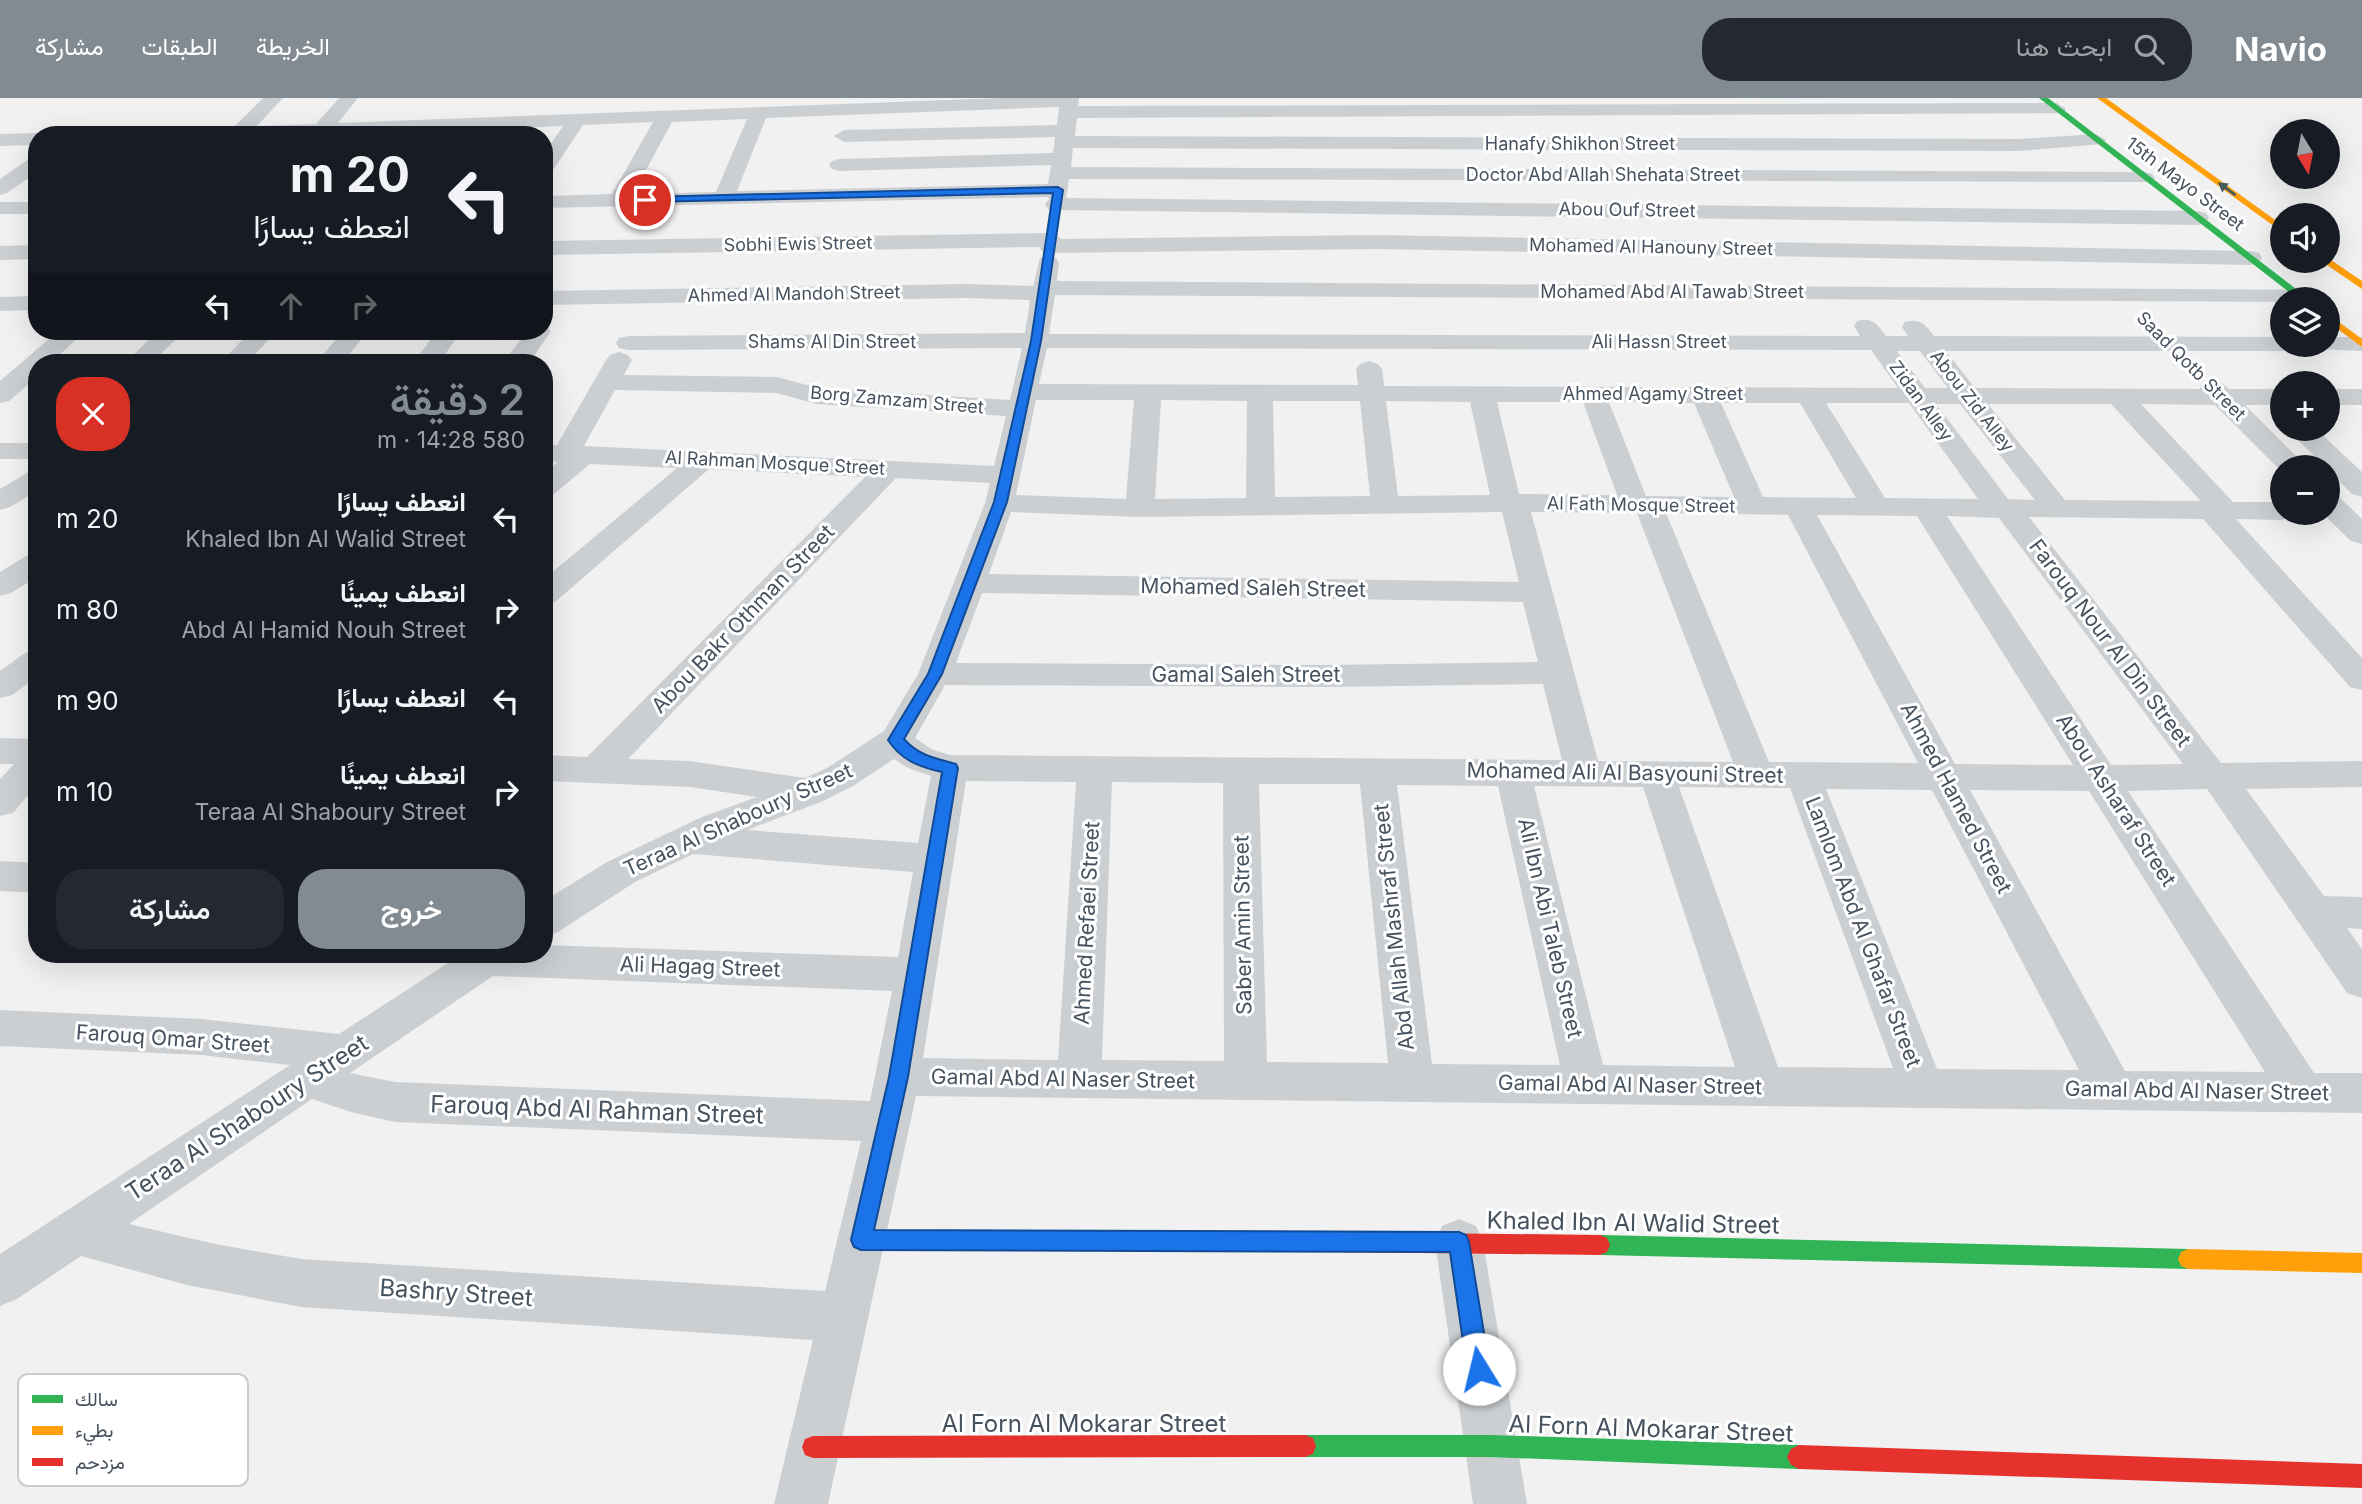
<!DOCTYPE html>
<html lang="ar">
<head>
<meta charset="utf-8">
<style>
  body { margin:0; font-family:Inter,Vazirmatn,sans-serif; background:#242831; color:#f1f3f6; direction:rtl; height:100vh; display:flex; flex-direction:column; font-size:26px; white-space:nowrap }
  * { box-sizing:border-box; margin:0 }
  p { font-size:23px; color:#9ea1a6 }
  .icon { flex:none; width:38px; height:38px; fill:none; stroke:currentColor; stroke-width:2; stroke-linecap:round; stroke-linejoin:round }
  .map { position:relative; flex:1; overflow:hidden; direction:ltr }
  .drawer { position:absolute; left:28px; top:256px; width:525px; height:609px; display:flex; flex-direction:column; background:#171b24; border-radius:28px; box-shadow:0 7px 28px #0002; direction:rtl }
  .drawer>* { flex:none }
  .top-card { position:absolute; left:28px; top:28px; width:525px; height:214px; border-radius:28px; box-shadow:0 7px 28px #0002; direction:rtl; background:#171b24; color:#f1f3f6; overflow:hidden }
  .needle { width:46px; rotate:170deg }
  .controls { position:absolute; left:2270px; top:21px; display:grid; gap:14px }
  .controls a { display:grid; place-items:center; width:70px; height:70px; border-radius:50%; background:#171b24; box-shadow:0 7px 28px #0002; font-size:35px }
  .pin { position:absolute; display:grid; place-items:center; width:60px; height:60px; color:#fff; margin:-30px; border:4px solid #fff; border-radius:50%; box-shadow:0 2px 7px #0007 }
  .me { position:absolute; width:77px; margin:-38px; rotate:351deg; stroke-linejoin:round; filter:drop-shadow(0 0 5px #0008) }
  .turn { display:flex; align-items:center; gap:24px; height:147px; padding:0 28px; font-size:32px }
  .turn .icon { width:91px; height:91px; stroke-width:2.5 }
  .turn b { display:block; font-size:49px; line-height:60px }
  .lanes { display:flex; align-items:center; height:66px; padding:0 28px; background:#0003; justify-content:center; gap:35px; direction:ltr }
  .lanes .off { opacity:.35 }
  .round { display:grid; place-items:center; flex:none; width:74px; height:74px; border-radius:28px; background:#242831 }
  .overview { display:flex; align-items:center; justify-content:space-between; height:119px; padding:0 28px }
  h1 { font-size:42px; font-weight:600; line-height:52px; color:#828a92 }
  .action { display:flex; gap:14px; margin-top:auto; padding:14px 28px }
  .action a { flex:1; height:80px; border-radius:28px; background:#828a92; color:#fff; font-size:28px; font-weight:600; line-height:80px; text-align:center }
  .action a+a { background:#242831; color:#f1f3f6 }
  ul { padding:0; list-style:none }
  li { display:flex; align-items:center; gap:21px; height:91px; padding:0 28px }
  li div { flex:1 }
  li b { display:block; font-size:26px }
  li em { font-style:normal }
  header { display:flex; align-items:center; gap:42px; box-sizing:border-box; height:98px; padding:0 35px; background:#828a92; color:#fff }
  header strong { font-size:33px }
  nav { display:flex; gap:38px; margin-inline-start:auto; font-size:24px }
  .search { width:490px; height:63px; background:#242831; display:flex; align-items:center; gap:18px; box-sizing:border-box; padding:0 24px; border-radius:28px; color:#9ea1a6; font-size:26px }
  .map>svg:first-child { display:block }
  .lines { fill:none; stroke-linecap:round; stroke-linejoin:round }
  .street { fill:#cccfd2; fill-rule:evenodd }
  .fast { fill:#30b455; fill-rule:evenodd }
  .slow { fill:#ff9f0a; fill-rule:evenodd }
  .jam { fill:#e5322d; fill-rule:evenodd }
  .oneway { fill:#455c5e }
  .route { fill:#1a73e8; stroke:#114b97; stroke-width:2 }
  .labels { text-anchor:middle; stroke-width:6; stroke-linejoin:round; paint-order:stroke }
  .far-street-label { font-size:18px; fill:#47525f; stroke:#fff }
  .street-label { font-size:21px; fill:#47525f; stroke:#fff }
  .near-street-label { font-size:24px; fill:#47525f; stroke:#fff }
  .key { fill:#fff; stroke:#c8cbcf; stroke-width:2 }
  .key-label { font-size:19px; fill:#47525f }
</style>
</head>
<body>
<header>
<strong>Navio</strong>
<div class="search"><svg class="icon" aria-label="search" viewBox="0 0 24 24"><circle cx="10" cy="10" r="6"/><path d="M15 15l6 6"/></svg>ابحث هنا</div>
<nav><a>الخريطة</a><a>الطبقات</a><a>مشاركة</a></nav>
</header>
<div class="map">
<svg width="2362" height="1406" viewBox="0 0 2362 1406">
  <rect width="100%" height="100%" fill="#f1f1f1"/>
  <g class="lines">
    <!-- street -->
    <path class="street" d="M 263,0 L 283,0 L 257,28 L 316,26 L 339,0 L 358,0 L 338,25 L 1000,0 L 1079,0 L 1078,8 L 2057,5 L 2066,11 L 2064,15 L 1077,20 L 1075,38 L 2019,41 L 2096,36 L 2106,42 L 2103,46 L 2019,53 L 1073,50 L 1071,69 L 2145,74 L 2152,76 L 2155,80 L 2152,84 L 1069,81 L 1066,100 L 2198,113 L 2206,115 L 2209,120 L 2206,125 L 2198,127 L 1056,112 L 1048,111 L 1045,106 L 1049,101 L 1048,99 L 544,110 L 544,98 L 612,96 L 653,24 L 583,27 L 551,75 L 544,77 L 544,56 L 563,28 L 331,37 L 160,37 L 170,31 L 234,29 ZM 1059,9 L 1057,27 L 844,32 L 834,38 L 844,44 L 1055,39 L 1053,55 L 839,61 L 832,63 L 829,67 L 832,71 L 839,73 L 1051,67 L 1048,86 L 737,93 L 766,20 ZM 747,21 L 716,94 L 633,96 L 672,24 Z
      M 37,35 L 44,37 L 37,37 L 37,47 L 0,48 L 0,36 Z
      M 37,58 L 37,74 L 7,95 L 0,97 L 0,81 L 30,60 Z
      M 0,104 L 37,104 L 37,116 L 0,116 Z
      M 1051,135 L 1062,141 L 1376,137 L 2251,153 L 2259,155 L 2262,160 L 2259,165 L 2251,167 L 1376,151 L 1050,155 L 1042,153 L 1039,149 L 544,157 L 544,143 Z
      M 37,147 L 37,161 L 0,162 L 0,148 Z
      M 1048,158 L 1056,160 L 1059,165 L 1057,183 L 2307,192 L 2311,197 L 2308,201 L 2282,201 L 2282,204 L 1055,197 L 1049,236 L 1860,238 L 1854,228 L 1857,223 C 1873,219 1877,226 1886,238 L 1908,238 L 1902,229 L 1905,224 C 1920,220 1925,226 1934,238 L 2282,239 L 2282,247 L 2294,247 L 2291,251 L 2282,253 L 1946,253 L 1975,290 L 2200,291 L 2203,283 C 2215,281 2220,282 2229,291 L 2282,291 L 2282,307 L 2245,307 L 2307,369 L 2282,369 L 2282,374 L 2215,307 L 2141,306 L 2233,404 L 2282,404 L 2282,415 L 2295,415 L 2292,419 L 2282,422 L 2236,421 L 2362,560 L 2362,592 L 2350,589 L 2203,421 L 2029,419 L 2221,665 L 2362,663 L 2362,689 L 2246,691 L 2324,798 L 2362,799 L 2362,831 L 2347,830 L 2362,851 L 2362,900 L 2347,895 L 2207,691 L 2128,693 L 2314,975 L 2362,975 L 2362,1015 L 916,998 L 828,1406 L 774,1406 L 813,1242 L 301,1209 L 187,1187 L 81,1158 L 17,1201 L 0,1208 L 0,1156 L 290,967 L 201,957 L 0,948 L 0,912 L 201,921 L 339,936 L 462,856 L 544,856 L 544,847 L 898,859 L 913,774 L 693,756 L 635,784 L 558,834 L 544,839 L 544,803 L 607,764 L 702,719 L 757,699 L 690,689 L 544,683 L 544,657 L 587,659 L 865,379 L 709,371 L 555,504 L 544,507 L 544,481 L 677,370 L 590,366 L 554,396 L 544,399 L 544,375 L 558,364 L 544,363 L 544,347 L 557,347 L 606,262 L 610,257 L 619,254 L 628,257 L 632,262 L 624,277 L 777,279 L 818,290 L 1010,302 L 1022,250 L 628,252 L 619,250 L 616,245 L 619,240 L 628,238 L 1025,235 L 1030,202 L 966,200 L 544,207 L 544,193 L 966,186 L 1033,188 L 1040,160 ZM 1047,250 L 1871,252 L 1898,290 L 1384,288 L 1382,271 L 1378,266 L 1369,263 L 1360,266 L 1356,271 L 1358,287 L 1039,286 ZM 1897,253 L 1920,253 L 1948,290 L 1925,290 ZM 615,292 L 776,295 L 817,306 L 1006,318 L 994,368 L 584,348 ZM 1036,302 L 1134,302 L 1126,401 L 1016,397 ZM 1161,302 L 1247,303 L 1246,400 L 1155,401 ZM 1273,303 L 1360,303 L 1370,398 L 1275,399 ZM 1386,303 L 1470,304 L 1490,397 L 1398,398 ZM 1497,304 L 1583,304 L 1617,397 L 1519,396 ZM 1609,304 L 1694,305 L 1734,399 L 1646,398 ZM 1721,305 L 1800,305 L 1856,400 L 1763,399 ZM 1826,305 L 1909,305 L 1978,401 L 1885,400 ZM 1936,306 L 1960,306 L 2035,402 L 2008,401 ZM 1988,306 L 2111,306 L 2201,403 L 2065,402 ZM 896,380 L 990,385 L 985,405 L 918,576 L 884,633 L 827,670 L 805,680 L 690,663 L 628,661 ZM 1011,414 L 1140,419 L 1502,414 L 1519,484 L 989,476 ZM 1531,414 L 1637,415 L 1733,664 L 1598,663 ZM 1666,415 L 1788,417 L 1918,665 L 1769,664 ZM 1817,417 L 1917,418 L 2073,667 L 1955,666 ZM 1947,418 L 1999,420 L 2183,666 L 2111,667 ZM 982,495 L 1523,504 L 1538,564 L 1325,567 L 956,565 ZM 1543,586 L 1562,662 L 950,657 L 933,652 L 915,640 L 945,587 L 1325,589 ZM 894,661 L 908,670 L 931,678 L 918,745 L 747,732 L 821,704 L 853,688 ZM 966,683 L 1076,684 L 1058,962 L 923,960 ZM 1112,684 L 1223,685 L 1224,963 L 1102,962 ZM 1259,686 L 1360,686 L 1388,965 L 1267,964 ZM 1397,687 L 1498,688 L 1560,967 L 1432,966 ZM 1534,688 L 1643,689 L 1735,969 L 1603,967 ZM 1679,689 L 1790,690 L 1893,970 L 1778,969 ZM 1826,691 L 1932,692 L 2079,972 L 1937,971 ZM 1970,692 L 2089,693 L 2265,974 L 2125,973 ZM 493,878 L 892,893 L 870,1003 L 395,984 L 350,975 ZM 312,1001 L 351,1014 L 395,1024 L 861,1043 L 825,1193 L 301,1161 L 215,1146 L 129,1126 Z
      M 37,198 L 37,212 L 0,213 L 0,199 Z
      M 544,227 L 551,233 L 530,264 L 504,264 L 527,233 L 544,233 Z
      M 58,233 L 85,233 L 52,264 L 37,264 L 37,279 L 9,303 L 0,305 L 0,283 Z
      M 158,233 L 184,233 L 153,264 L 126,264 Z
      M 251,233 L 277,233 L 248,264 L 221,264 Z
      M 343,233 L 368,233 L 343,264 L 317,264 Z
      M 437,233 L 461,233 L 440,264 L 414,264 Z
      M 2328,239 L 2362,239 L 2362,253 L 2319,251 L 2316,247 L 2328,247 Z
      M 2328,291 L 2362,291 L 2362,307 L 2328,307 Z
      M 2287,331 L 2316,331 L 2362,374 L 2362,399 L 2352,396 Z
      M 0,345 L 37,345 L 37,361 L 0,361 Z
      M 37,373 L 37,393 L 10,409 L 0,412 L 0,391 L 27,375 Z
      M 2328,395 L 2338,398 L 2362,421 L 2362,446 L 2351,443 L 2322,415 L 2328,415 Z
      M 37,456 L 37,479 L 11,495 L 0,498 L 0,474 L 26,458 Z
      M 37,552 L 37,579 L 12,597 L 0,600 L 0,573 L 25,555 Z
      M 0,640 L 37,641 L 37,687 L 13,715 L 0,718 L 0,681 L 14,666 L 0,666 Z
      M 0,763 L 37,765 L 37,795 L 0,793 Z
      M 1459,1121 L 1476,1128 L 1483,1144 L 1527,1406 L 1473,1406 L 1435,1144 L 1442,1128 Z"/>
    <!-- fast -->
    <path class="fast" d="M 2039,0 L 2048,0 L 2309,201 L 2298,201 Z
      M 861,1132 L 1258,1133 L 1265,1136 L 1268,1143 L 1265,1150 L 1258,1153 L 861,1152 L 854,1149 L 851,1142 L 854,1135 Z
      M 1600,1137 L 2188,1151 L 2195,1154 L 2198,1161 L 2195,1168 L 2188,1171 L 1600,1157 L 1593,1154 L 1590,1147 L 1593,1140 Z
      M 1305,1337 L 1490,1337 L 1799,1347 L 1807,1351 L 1811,1359 L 1807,1367 L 1799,1371 L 1490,1359 L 1305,1359 L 1297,1356 L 1294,1348 L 1297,1340 Z"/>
    <!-- slow -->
    <path class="slow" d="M 2097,0 L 2106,0 L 2282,127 L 2282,134 Z
      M 2328,160 L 2362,183 L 2362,191 L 2324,165 L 2322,163 L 2328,163 Z
      M 2328,216 L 2362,241 L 2362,249 L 2328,224 Z
      M 2188,1151 L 2362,1155 L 2362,1175 L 2188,1171 L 2181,1168 L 2178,1161 L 2181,1154 Z"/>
    <!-- jam -->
    <path class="jam" d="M 1258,1133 L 1600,1137 L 1607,1140 L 1610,1147 L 1607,1154 L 1600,1157 L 1258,1153 L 1251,1150 L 1248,1143 L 1251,1136 Z
      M 1305,1337 L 1313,1340 L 1316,1348 L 1313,1356 L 1305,1359 L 813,1360 L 805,1357 L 802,1349 L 805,1341 L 813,1338 Z
      M 1799,1347 L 2362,1366 L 2362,1390 L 1799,1371 L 1791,1367 L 1787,1359 L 1791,1351 Z"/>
  </g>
  <!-- one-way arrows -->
  <defs><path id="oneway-solid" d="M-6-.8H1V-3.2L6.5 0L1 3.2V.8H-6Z" transform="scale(1.75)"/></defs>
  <use class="oneway" href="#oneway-solid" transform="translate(2227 91) rotate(-144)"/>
  <!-- route -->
  <path class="route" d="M 1058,89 L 1063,92 L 1041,243 L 1007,404 L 942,576 L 904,641 C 919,658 935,660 956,666 L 958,670 L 908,979 L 874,1132 L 1459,1134 L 1466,1137 L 1469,1144 L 1490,1271 L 1486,1279 L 1479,1282 L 1471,1279 L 1467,1271 L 1450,1154 L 861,1152 L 854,1149 L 851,1142 L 889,979 L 942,674 C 919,669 901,662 888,642 L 928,576 L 994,404 L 1031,243 L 1053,95 L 645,104 L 640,102 L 645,99 Z"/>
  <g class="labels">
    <!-- far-street labels -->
    <g class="far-street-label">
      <text x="1580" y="52">Hanafy Shikhon Street</text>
      <text x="1603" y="83">Doctor Abd Allah Shehata Street</text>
      <text transform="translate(2185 86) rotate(37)" y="6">15th Mayo Street</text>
      <text transform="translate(1627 112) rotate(1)" y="6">Abou Ouf Street</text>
      <text transform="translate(798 146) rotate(-1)" y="6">Sobhi Ewis Street</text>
      <text transform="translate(1651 149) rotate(1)" y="6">Mohamed Al Hanouny Street</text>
      <text x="1672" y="200">Mohamed Abd Al Tawab Street</text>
      <text transform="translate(794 196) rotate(-1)" y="6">Ahmed Al Mandoh Street</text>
      <text x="832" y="250">Shams Al Din Street</text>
      <text x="1659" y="250">Ali Hassn Street</text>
      <text transform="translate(2191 268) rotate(45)" y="6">Saad Qotb Street</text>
      <text x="1653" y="302">Ahmed Agamy Street</text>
      <text transform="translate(897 302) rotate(5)" y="6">Borg Zamzam Street</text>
      <text transform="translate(1921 303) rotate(54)" y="6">Zidan Alley</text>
      <text transform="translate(1972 303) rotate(52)" y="6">Abou Zid Alley</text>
      <text transform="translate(775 365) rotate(3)" y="6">Al Rahman Mosque Street</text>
      <text transform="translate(1641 407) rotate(1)" y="6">Al Fath Mosque Street</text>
    </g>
    <!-- street labels -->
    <g class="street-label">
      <text transform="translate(1253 490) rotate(1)" y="7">Mohamed Saleh Street</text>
      <text transform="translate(743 521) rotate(-46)" y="7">Abou Bakr Othman Street</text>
      <text transform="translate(2110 545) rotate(53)" y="7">Farouq Nour Al Din Street</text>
      <text x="1246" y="584">Gamal Saleh Street</text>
      <text transform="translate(1625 675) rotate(1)" y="7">Mohamed Ali Al Basyouni Street</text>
      <text transform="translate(1956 700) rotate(62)" y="7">Ahmed Hamed Street</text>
      <text transform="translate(2116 702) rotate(57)" y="7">Abou Asharaf Street</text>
      <text transform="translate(738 722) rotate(-24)" y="7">Teraa Al Shaboury Street</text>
      <text transform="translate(1087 825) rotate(-87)" y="7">Ahmed Refaei Street</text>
      <text transform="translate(1243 827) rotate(-91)" y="7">Saber Amin Street</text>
      <text transform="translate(1394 829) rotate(-96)" y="7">Abd Allah Mashraf Street</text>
      <text transform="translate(1550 830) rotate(77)" y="7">Ali Ibn Abi Taleb Street</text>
      <text transform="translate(1863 834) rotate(69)" y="7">Lamlom Abd Al Ghafar Street</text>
      <text transform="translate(700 869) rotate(2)" y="7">Ali Hagag Street</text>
      <text transform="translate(173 941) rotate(4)" y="7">Farouq Omar Street</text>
      <text transform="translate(1063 981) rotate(1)" y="7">Gamal Abd Al Naser Street</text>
      <text transform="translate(1630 987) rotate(1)" y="7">Gamal Abd Al Naser Street</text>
      <text transform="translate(2197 993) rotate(1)" y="7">Gamal Abd Al Naser Street</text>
    </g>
    <!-- near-street labels -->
    <g class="near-street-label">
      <text transform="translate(597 1012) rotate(2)" y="8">Farouq Abd Al Rahman Street</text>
      <text transform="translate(247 1020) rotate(-33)" y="8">Teraa Al Shaboury Street</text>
      <text transform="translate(1633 1125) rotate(1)" y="8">Khaled Ibn Al Walid Street</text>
      <text transform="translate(456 1195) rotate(4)" y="8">Bashry Street</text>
      <text x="1084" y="1334">Al Forn Al Mokarar Street</text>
      <text transform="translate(1651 1331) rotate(2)" y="8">Al Forn Al Mokarar Street</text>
    </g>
  </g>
  <!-- legend -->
  <rect x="18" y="1276" width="230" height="112" rx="10" class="key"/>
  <rect x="32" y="1297" width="31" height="8" fill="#30b455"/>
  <rect x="32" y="1328" width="31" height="9" fill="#ff9f0a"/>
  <rect x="32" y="1360" width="31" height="8" fill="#e5322d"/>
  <g class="key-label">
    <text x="75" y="1308">سالك</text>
    <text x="75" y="1339">بطيء</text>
    <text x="75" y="1371">مزدحم</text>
  </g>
</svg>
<div class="controls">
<a><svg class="needle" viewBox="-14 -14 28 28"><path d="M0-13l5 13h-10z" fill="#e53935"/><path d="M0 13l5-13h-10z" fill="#9ea1a6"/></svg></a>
<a><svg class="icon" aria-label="sound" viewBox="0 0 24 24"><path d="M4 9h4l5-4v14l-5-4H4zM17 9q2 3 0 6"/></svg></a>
<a><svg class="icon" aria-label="layers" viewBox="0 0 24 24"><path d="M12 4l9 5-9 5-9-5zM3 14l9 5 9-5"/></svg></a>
<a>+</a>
<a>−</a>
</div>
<div class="pin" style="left:645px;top:102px;background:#d93025"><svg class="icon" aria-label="arrive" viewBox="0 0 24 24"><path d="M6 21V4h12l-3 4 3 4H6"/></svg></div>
<svg class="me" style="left:1479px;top:1271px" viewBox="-20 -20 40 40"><circle r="19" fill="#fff"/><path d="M0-13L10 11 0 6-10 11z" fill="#1a73e8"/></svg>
<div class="top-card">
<div class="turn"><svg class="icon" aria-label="left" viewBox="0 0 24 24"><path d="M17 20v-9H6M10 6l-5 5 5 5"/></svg><div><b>20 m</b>انعطف يسارًا</div></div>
<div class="lanes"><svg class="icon" aria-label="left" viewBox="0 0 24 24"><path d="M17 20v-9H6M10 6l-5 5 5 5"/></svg><svg class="icon off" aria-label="ahead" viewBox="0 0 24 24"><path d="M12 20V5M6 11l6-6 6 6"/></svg><svg class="icon off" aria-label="right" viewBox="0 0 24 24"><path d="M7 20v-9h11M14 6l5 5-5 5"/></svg></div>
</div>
<section class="drawer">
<div class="overview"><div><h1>2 دقيقة</h1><p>580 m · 14:28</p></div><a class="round" style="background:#d93025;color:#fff"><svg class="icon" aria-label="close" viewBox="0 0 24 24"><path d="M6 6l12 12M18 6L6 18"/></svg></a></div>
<ul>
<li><svg class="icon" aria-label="left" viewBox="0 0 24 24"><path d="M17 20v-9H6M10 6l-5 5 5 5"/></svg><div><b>انعطف يسارًا</b><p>Khaled Ibn Al Walid Street</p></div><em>20 m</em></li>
<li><svg class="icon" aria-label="right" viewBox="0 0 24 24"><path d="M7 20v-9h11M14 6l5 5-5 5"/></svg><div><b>انعطف يمينًا</b><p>Abd Al Hamid Nouh Street</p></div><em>80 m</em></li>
<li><svg class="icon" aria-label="left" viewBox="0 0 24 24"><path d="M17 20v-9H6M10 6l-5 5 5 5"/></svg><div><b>انعطف يسارًا</b></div><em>90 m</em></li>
<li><svg class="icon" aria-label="right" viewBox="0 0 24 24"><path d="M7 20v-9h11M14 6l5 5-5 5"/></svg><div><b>انعطف يمينًا</b><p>Teraa Al Shaboury Street</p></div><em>10 m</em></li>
</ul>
<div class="action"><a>خروج</a><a>مشاركة</a></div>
</section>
</div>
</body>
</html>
